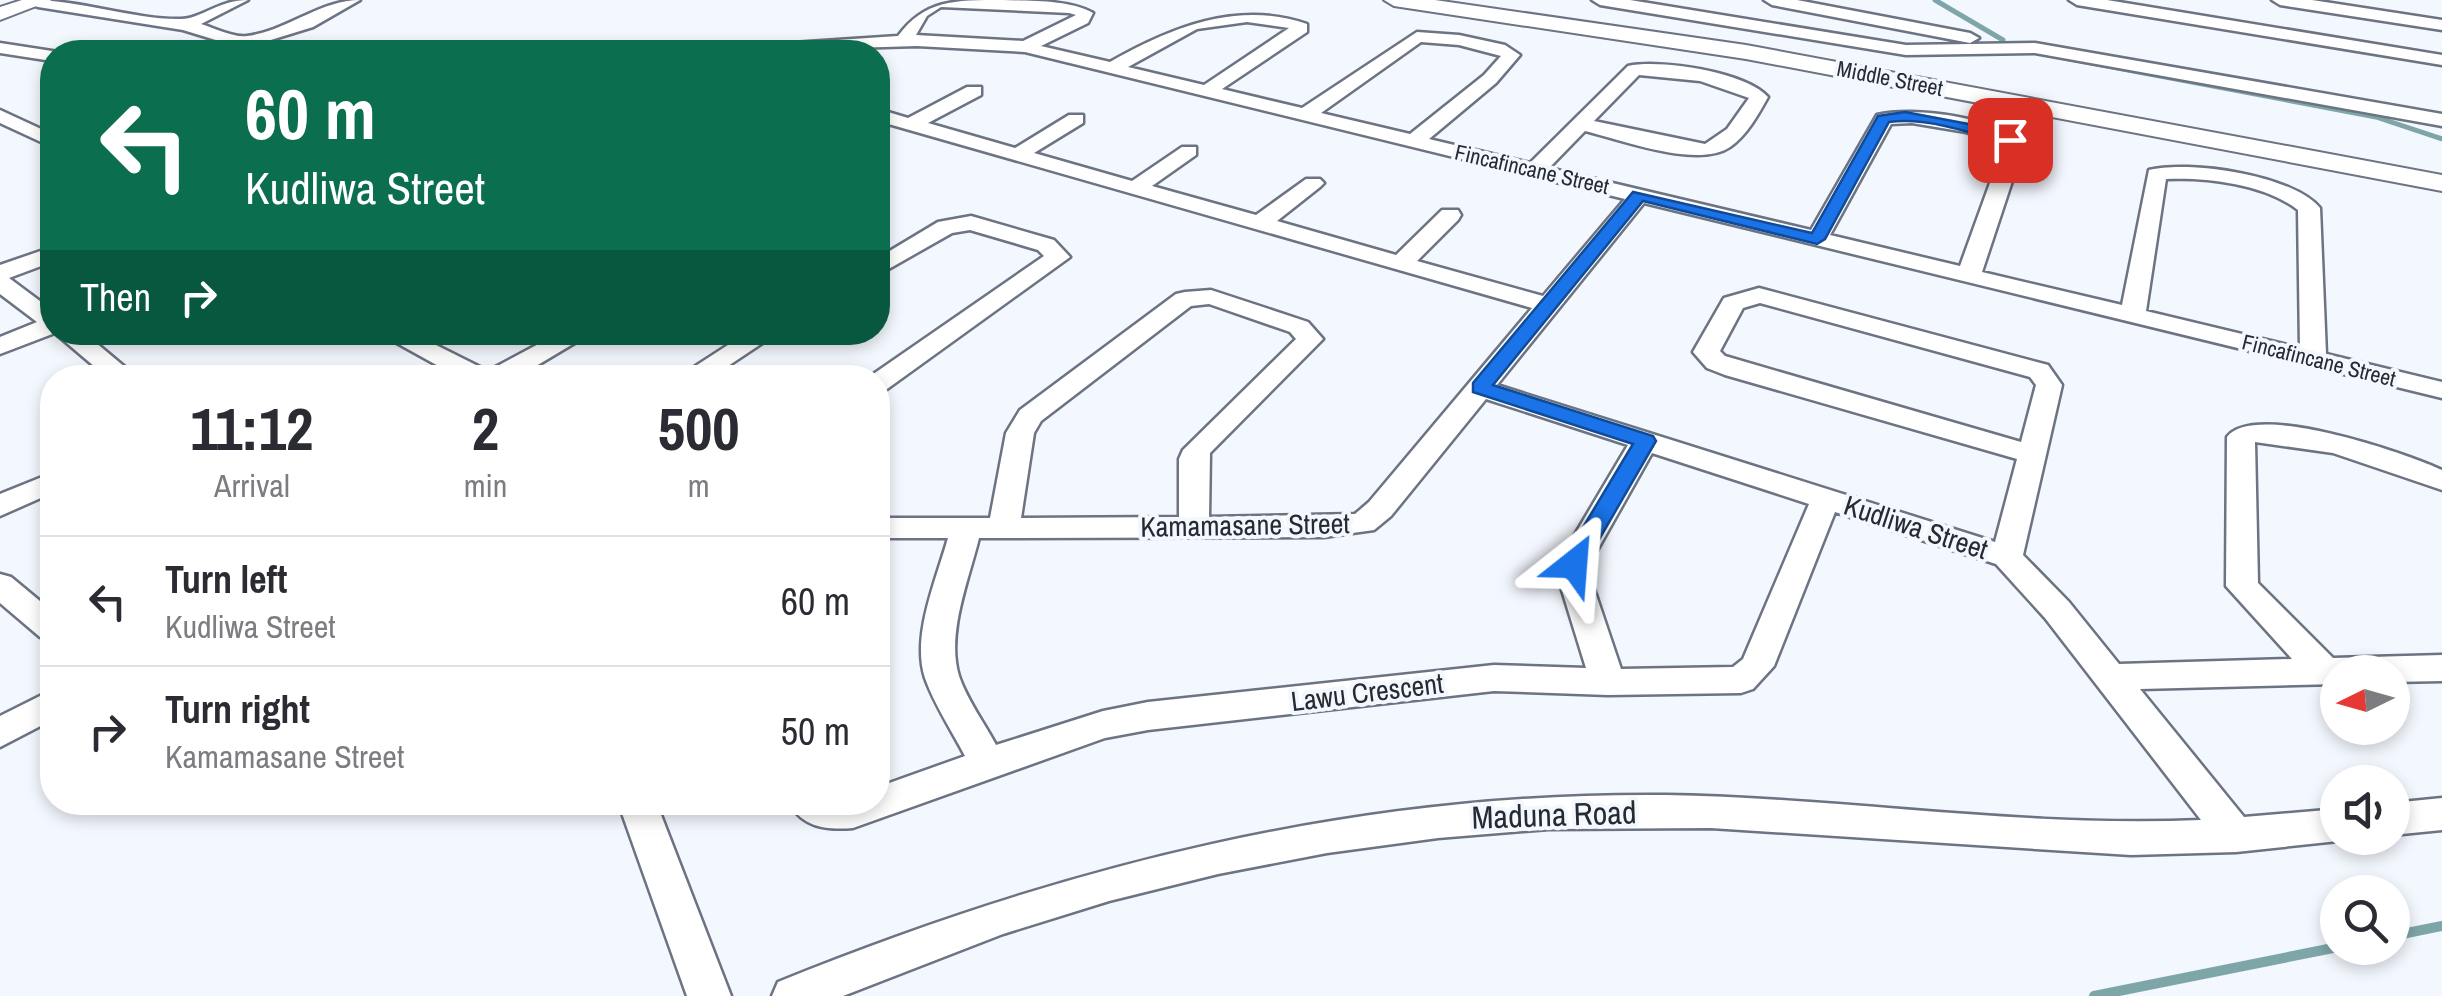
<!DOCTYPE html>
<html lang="en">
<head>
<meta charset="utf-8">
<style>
  body { margin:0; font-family:"Archivo Narrow",sans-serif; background:#f7f7f7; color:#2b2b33; height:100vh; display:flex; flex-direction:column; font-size:38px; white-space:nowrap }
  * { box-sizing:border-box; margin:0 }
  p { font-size:32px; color:#7c7c81 }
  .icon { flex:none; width:55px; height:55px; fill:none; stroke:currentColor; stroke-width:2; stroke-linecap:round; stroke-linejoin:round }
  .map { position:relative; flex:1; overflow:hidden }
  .side { position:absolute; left:40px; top:365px; width:850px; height:450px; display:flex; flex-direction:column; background:#fff; border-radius:40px; box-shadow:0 5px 15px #0003 }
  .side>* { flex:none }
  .guide { position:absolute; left:40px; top:40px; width:850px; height:305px; border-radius:40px; box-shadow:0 5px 15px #0003; background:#0b6e4f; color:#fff; overflow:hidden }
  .needle { width:65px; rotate:265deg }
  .fabs { position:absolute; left:2320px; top:655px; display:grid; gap:20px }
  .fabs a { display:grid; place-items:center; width:90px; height:90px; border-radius:50%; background:#fff; box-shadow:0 5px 15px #0003; font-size:50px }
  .pin { position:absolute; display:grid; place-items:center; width:85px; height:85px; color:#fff; margin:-42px; border-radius:20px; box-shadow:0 5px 15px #0006 }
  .me { position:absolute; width:110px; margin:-55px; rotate:28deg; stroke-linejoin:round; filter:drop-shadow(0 0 8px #0008) }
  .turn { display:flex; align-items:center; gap:35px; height:210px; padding:0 40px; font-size:45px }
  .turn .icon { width:130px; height:130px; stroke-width:2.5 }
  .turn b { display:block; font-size:70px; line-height:85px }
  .then { display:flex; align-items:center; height:95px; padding:0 40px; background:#0003; gap:20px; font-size:38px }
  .eta { display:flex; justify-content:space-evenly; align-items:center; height:170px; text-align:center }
  .eta b { font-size:60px; font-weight:800; line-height:70px }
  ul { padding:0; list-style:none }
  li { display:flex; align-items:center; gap:30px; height:130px; padding:0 40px; border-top:2px solid #e1e1e2 }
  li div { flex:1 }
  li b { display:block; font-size:38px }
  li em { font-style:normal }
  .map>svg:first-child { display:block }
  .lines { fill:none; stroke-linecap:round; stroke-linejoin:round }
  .stream-far1 { stroke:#7ea6a9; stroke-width:5 }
  .stream { stroke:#7ea6a9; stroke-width:10 }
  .minor-casing { stroke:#6c7382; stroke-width:5 }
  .major-casing { stroke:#6c7382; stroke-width:4 }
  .minor { fill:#fff; fill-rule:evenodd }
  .major { fill:#fff; fill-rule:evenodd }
  .route { fill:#1a73e8; stroke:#114b97; stroke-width:2.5 }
  .labels { text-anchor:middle; stroke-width:8; stroke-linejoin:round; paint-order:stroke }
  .far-street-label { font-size:22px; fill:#272a31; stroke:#f3f7fe }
  .street-label { font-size:28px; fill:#272a31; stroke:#f3f7fe }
  .near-street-label { font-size:32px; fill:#272a31; stroke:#f3f7fe }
</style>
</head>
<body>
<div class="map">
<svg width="2442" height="996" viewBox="0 0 2442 996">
  <rect width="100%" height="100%" fill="#f3f7fe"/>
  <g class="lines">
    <!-- stream-far1 -->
    <path class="stream-far1" d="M 1935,0 L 2003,40
      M 2033,52 L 2376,117 L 2442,139"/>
    <!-- stream -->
    <path class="stream" d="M 2392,936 L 2442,926
      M 2094,996 L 2338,947"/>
    <defs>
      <path id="minor" d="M 31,0 C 81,0 135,20 181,19 C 201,19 218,0 248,0 L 201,24 C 214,28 234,38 247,36 C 287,31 320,0 360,0 L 313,27 L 261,43 L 279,52 L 255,52 L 183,30 L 38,7 L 32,5 Z
        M 1003,0 C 1030,1 1071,0 1093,13 L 1088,23 L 1041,46 L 1110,62 C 1170,28 1237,0 1307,24 L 1307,32 L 1222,89 L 1302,108 L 1417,32 L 1459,35 L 1505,45 L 1520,55 L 1496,83 L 1429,139 L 1530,163 L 1628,66 C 1661,59 1745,72 1768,97 C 1758,115 1747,135 1730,147 C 1698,169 1622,140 1585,131 L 1549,168 L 1811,230 L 1877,115 C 1913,106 1998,117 2024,145 L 1982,272 L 2122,305 L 2149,170 C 2189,160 2293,175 2320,208 L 2326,354 L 2442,382 L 2442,398 L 1644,203 L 1497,385 L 1995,542 L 2017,459 L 1725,375 L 1707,368 L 1693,352 L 1724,298 L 1759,288 L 2048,365 L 2062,385 L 2023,555 L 2069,602 L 2119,664 L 2292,659 L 2226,586 L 2227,437 C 2254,401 2406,453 2442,470 L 2442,490 L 2333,453 L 2255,442 L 2258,583 L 2333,658 L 2442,655 L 2442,681 L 2392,682 L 2392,672 L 2338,672 L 2338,684 L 2140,689 L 2244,817 L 2338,809 L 2338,838 L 2348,838 L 2338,841 L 2236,852 L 2131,855 L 1711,828 L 1549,829 L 1438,838 L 1327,853 L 1218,874 L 1109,901 L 1003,934 L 843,996 L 772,996 L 778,982 C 1064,866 1355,792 1666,795 C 1845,798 2022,828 2201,820 L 2045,618 L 1996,564 L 1835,512 L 1774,666 L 1753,689 L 1741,693 L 1608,695 L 1494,691 L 1148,730 L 1105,738 L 853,828 C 827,830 802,828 789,802 L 878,802 L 878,787 L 965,756 C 952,731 934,704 925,678 C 911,636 937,578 948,538 L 878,538 L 878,518 L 990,518 L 1006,433 L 1020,410 L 1176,294 L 1185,292 L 1211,290 L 1308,322 L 1323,339 L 1210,453 L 1209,517 L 1355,514 L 1369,502 L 1532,308 L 878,121 L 878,109 L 908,118 L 967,87 L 981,87 L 981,95 L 928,123 L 1015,148 L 1069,115 L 1083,115 L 1083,123 L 1034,153 L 1132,181 L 1182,147 L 1196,147 L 1196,155 L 1152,186 L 1256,215 L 1306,179 L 1320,179 L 1324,183 L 1320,187 L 1277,221 L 1396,255 L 1442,210 L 1458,210 L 1461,215 L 1458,220 L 1417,261 L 1543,296 L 1625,199 L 1025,52 L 917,46 L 722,52 L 731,47 L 898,36 C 925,0 953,0 1003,0 ZM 941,7 L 1069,13 L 1076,15 L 1023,41 L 916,35 L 927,16 ZM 1247,22 L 1289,28 L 1204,85 L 1128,67 L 1197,29 ZM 1421,42 L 1459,45 L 1501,56 L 1484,75 L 1410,134 L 1321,113 ZM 1639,75 L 1700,81 L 1749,98 L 1727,129 L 1705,144 L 1594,121 ZM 1912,123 L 1966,132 L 2003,147 L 1960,266 L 1830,235 L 1891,124 ZM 2166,179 C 2206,177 2265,184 2298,210 L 2300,348 L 2146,311 ZM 1760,303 L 2030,377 L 2036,385 L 2021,442 L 1725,356 L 1720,351 L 1743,308 ZM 1209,304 L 1290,332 L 1296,339 L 1183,450 L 1179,459 L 1179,517 L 1021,518 L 1034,433 L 1041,421 L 1191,306 ZM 1486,399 L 1628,445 L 1558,563 L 1557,574 L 1586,668 L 1494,665 L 1148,702 L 1103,711 L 996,745 C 985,724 967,700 959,676 C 946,634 969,579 979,538 L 1324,537 L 1374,530 L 1391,516 ZM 1652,453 L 1809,504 L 1743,659 L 1733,667 L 1621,669 L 1589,574 L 1590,563 Z
        M 1592,0 L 1630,0 L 1906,45 L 2035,43 L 2442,114 L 2442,126 L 2035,53 L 1906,55 L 1600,5 Z
        M 1764,0 L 1797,0 L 1970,33 L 1979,38 L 1970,43 L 1772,5 Z
        M 2069,0 L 2107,0 L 2442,55 L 2442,65 L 2077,5 Z
        M 2272,0 L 2312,0 L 2442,20 L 2442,30 L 2280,5 Z
        M 0,43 L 52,51 L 58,52 L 52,52 L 52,61 L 0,53 Z
        M 0,110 L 52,134 L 52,147 L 0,123 Z
        M 971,216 L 1054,240 L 1070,257 L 887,389 L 878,391 L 878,378 L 869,377 L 1044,256 L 1038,250 L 970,230 L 952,233 L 878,275 L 878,258 L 938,222 Z
        M 52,247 L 52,262 L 9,278 L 52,310 L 52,332 L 83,332 L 138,378 L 108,378 L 55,333 L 0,354 L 0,337 L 37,322 L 0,294 L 0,265 Z
        M 377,332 L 410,332 L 488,371 L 561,332 L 593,332 L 516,378 L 460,378 Z
        M 748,332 L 779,332 L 710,378 L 677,378 Z
        M 52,473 L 52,493 L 0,516 L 0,494 Z
        M 0,574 L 11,577 L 52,611 L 52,641 L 40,637 L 0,603 Z
        M 52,690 L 52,720 L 0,747 L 0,716 Z
        M 2442,798 L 2442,830 L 2392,835 L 2392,803 Z
        M 618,802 L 656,802 L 731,996 L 687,996 Z"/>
      <path id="major" d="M 22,0 L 52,0 L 0,20 L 0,7 Z
        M 1384,0 L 1435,0 L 1746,45 L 2442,175 L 2442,191 L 1746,59 L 1394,6 Z"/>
    </defs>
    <!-- minor casing -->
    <use href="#minor" class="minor-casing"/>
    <!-- major casing -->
    <use href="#major" class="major-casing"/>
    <!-- minor -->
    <use href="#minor" class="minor"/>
    <!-- major -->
    <use href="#major" class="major"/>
  </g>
  <!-- route -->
  <path class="route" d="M 1905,112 L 2000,130 L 2017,140 L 2010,145 C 1973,133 1928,117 1889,122 L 1825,239 L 1817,244 L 1643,201 L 1493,385 L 1653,436 L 1656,441 L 1582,569 L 1565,569 L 1561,564 L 1633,444 L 1473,392 L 1473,383 L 1633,192 L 1812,233 L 1878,116 Z"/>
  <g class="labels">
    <!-- far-street labels -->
    <g class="far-street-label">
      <text transform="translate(1890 78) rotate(11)" y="8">Middle Street</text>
      <text transform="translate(1532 169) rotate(13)" y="8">Fincafincane Street</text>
      <text transform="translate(2319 360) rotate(14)" y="8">Fincafincane Street</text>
    </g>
    <!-- street labels -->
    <g class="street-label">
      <text transform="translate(1245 525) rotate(-1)" y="10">Kamamasane Street</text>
      <text transform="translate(1916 527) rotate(18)" y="10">Kudliwa Street</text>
      <text transform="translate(1367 692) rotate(-7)" y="10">Lawu Crescent</text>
    </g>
    <!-- near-street labels -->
    <g class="near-street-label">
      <text transform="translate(1554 815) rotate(-2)" y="11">Maduna Road</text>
    </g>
  </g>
</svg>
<div class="fabs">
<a><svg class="needle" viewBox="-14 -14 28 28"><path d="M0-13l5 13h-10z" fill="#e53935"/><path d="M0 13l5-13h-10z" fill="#7c7c81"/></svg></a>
<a><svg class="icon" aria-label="sound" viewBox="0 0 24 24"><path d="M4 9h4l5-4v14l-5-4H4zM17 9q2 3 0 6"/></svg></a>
<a><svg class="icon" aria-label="search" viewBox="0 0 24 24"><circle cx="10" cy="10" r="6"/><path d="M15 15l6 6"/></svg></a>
</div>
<div class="pin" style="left:2010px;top:140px;background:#d93025"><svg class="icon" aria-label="arrive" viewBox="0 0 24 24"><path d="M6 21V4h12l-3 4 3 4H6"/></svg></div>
<svg class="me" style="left:1574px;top:564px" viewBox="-20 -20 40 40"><path d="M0-17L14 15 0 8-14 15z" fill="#1a73e8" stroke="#fff" stroke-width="4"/></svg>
<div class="guide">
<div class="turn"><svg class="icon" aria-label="left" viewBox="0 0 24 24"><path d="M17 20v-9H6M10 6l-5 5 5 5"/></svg><div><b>60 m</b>Kudliwa Street</div></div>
<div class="then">Then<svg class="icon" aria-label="right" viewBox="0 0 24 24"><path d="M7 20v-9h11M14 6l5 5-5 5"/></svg></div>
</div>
<section class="side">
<div class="eta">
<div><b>11:12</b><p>Arrival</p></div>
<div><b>2</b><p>min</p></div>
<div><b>500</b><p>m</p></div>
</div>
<ul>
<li><svg class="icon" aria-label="left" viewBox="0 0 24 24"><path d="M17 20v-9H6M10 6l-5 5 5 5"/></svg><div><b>Turn left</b><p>Kudliwa Street</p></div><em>60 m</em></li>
<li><svg class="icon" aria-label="right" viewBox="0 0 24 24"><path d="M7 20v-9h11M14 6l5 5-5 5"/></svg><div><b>Turn right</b><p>Kamamasane Street</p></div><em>50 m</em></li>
</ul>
</section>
</div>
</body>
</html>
